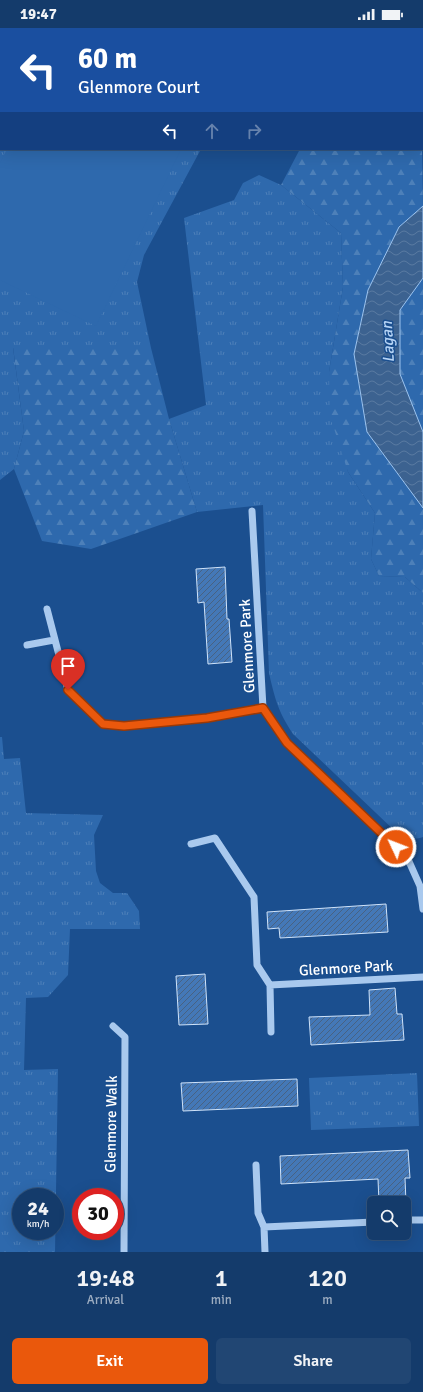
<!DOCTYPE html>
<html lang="en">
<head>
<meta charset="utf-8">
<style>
  body { margin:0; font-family:Signika,sans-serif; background:#214673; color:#f1f3f6; height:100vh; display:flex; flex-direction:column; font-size:15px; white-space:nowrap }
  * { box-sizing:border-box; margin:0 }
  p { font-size:13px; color:#9dadc1 }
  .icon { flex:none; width:22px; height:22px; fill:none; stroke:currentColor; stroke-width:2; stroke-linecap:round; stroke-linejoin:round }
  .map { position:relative; height:1224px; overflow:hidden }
  .panel { display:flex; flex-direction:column; background:#143b6b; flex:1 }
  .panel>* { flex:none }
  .banner { position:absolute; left:0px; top:0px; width:423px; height:122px; box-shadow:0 4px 16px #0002,0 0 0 1px #33557e; background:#1a4fa0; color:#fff; overflow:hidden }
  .buttons { position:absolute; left:367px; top:1168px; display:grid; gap:8px }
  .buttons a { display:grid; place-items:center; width:44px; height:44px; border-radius:6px; background:#143b6b; box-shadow:0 4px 16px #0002,0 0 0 1px #33557e; font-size:20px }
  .speed { position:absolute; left:12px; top:1160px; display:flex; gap:8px; font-size:20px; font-weight:700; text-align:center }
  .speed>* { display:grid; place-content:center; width:52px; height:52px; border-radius:50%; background:#143b6b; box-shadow:0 4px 16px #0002,0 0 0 1px #33557e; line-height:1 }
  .speed small { font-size:10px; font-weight:400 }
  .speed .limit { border:6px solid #d22; background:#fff; color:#111 }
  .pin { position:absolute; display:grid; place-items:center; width:34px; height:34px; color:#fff; margin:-41px -17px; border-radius:50% 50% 50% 0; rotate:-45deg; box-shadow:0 0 4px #0007 }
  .pin .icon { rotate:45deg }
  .me { position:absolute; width:44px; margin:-22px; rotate:313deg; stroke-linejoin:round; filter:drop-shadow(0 0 3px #0008) }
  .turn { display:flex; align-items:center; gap:14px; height:84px; padding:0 12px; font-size:18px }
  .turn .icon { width:52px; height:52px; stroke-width:2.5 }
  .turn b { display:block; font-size:28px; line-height:34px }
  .lanes { display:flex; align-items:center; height:38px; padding:0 12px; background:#0003; justify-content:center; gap:20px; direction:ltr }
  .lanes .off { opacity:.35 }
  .eta { display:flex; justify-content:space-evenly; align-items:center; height:68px; text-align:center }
  .eta b { font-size:24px; font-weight:600; line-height:28px }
  .cta { display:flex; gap:8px; margin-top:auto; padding:8px 12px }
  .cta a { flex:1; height:46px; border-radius:6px; background:#ea580c; color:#fff; font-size:16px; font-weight:600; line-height:46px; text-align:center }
  .cta a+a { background:#214673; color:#f1f3f6 }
  .status { display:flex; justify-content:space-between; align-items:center; height:28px; padding:0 20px; background:#143b6b; direction:ltr }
  .status svg { height:11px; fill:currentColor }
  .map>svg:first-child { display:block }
  .grass { fill:url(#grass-tufts); fill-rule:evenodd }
  .forest { fill:url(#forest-firs) }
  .pitch { fill:#2e69ad }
  .water { fill:url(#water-waves); stroke:#9cc4f0 }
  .building { fill:url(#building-hatch); stroke:#cfe3fa }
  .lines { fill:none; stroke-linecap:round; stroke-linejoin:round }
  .minor { stroke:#a9c9ee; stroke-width:7 }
  .route-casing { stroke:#983908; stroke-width:10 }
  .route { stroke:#ea580c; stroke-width:7 }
  .labels { text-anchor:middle; stroke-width:3; stroke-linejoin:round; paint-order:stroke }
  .street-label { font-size:15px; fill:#fff; stroke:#1b4f8f }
  .water-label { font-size:16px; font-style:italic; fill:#b5d3f5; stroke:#1b4f8f }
</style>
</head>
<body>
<div class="status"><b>19:47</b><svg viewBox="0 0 49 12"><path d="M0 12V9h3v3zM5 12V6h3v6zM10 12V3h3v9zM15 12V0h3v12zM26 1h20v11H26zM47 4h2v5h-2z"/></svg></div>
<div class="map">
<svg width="423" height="1224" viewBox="0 0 423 1224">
  <defs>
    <pattern id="grass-tufts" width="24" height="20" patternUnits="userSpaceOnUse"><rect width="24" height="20" fill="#2e69ad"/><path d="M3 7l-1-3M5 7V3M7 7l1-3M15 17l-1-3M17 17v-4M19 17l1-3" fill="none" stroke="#4d80b9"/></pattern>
    <pattern id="forest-firs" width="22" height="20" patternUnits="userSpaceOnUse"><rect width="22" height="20" fill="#2e69ad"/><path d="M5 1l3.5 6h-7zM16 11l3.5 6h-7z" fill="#4d80b9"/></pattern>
    <pattern id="water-waves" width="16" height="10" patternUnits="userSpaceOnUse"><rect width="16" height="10" fill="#3c6290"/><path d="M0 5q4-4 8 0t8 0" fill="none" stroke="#597aa1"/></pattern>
    <pattern id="building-hatch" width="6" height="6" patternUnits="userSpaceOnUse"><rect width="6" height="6" fill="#4478b7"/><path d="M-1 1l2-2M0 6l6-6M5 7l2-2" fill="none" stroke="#486282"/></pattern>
  </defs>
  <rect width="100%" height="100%" fill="#1b4f8f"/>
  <!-- grass -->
  <path class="grass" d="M 0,0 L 423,0 L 423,117 L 422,1 L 1,1 L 1,121 L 201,121 L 144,227 L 137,254 L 151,320 L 13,320 L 24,403 L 14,441 L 0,452 Z
    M 259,147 L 281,157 L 341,205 L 343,259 L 329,344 L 348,444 L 375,485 L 371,531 L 379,548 L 405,549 L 423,565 L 423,809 C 412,813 405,809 396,804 L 293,706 C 278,683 275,671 269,645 L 263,477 L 197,484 L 169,391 L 206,377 L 184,190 L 234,172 L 243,155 Z
    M 0,709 L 2,709 L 4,731 L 20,730 L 26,785 L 103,787 L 94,807 L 96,843 L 100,855 L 113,865 L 127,865 L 139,883 L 140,901 L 70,901 L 68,947 L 48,969 L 26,970 L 24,1042 L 58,1041 L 55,1224 L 0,1224 ZM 21,1169 L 55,1169 L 55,1203 L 21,1203 Z
    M 417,1045 L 419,1098 L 311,1102 L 309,1050 Z"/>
  <!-- forest -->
  <path class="forest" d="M 422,117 L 423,178 L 399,199 L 368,262 L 354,326 L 367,404 L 423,480 L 423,565 L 405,549 L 379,548 L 371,531 L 375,485 L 348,444 L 330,388 L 329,344 L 343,259 L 341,205 L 281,157 L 300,121 L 422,121 Z
    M 423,250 L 423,404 L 400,346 L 400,282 Z
    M 13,319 L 151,320 L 169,391 L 197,484 L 91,521 L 42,513 L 14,441 L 24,403 Z"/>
  <!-- pitch -->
  <path class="pitch" d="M 228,0 L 423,0 L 423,99 L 422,1 L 228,1 Z
    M 7,121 L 181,121 L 96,298 L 0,252 L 0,135 Z"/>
  <!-- water -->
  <path class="water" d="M 423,178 L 423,250 L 400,282 L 400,346 L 423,404 L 423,480 L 367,404 L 354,326 L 368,262 L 399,199 Z"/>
  <!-- building -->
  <path class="building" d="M 225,539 L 227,591 L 229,591 L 232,634 L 208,636 L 204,574 L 198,575 L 196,541 Z
    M 386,876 L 388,904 L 280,910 L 279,900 L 268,901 L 267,884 Z
    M 205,946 L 208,996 L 179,997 L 176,948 Z
    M 395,960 L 397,986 L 402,986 L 404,1012 L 311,1017 L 309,989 L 370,987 L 369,962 Z
    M 297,1051 L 298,1078 L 183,1083 L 181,1055 Z
    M 408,1122 L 410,1150 L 405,1150 L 406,1175 L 379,1175 L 378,1151 L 281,1156 L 280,1128 Z"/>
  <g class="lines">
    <!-- minor -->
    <path class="minor" d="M 252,483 L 263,680 L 287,715 L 407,829 L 420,858 L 423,881
      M 47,581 L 68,662 L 103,696 L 124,698 L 171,694 L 207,690 L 263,680
      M 27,617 L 54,612
      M 191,816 L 215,810 L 254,869 L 257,937 L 270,957 L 423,949
      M 270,957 L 271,1004
      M 113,998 L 125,1009 L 124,1224
      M 256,1137 L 258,1185 L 264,1199 L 265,1224
      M 404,1192 L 423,1192
      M 264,1199 L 374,1194"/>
  </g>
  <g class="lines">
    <defs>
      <path id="route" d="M 68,662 L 103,696 L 124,698 L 207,690 L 263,680 L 287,715 L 396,819"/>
    </defs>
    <!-- route casing -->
    <use href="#route" class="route-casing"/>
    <!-- route -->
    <use href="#route" class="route"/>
  </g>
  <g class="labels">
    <!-- street labels -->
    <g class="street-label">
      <text transform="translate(247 618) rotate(-93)" y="5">Glenmore Park</text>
      <text transform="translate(346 940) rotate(-3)" y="5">Glenmore Park</text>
      <text transform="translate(111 1096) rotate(-89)" y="5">Glenmore Walk</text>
    </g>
    <!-- water labels -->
    <g class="water-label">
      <text transform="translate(387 314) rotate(-93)" y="6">Lagan</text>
    </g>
  </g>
</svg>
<div class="buttons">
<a><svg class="icon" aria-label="search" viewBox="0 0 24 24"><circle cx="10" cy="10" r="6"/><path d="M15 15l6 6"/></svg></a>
</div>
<div class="speed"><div>24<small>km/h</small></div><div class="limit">30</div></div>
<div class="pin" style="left:68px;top:662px;background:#d93025"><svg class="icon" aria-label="arrive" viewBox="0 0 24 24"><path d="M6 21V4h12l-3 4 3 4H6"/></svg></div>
<svg class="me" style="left:396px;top:819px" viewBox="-20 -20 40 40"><circle r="17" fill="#ea580c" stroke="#fff" stroke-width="3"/><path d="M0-11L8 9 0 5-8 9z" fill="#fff"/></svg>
<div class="banner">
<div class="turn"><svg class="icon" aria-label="left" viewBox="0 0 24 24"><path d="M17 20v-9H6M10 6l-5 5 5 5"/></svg><div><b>60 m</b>Glenmore Court</div></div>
<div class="lanes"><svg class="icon" aria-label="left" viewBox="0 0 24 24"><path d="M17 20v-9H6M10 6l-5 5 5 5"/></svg><svg class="icon off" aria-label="ahead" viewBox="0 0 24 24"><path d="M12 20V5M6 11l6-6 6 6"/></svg><svg class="icon off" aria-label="right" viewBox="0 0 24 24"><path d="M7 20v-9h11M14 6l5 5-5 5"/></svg></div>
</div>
</div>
<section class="panel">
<div class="eta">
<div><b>19:48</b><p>Arrival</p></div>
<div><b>1</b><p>min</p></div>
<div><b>120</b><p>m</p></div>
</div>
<div class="cta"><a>Exit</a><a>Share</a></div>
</section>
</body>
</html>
